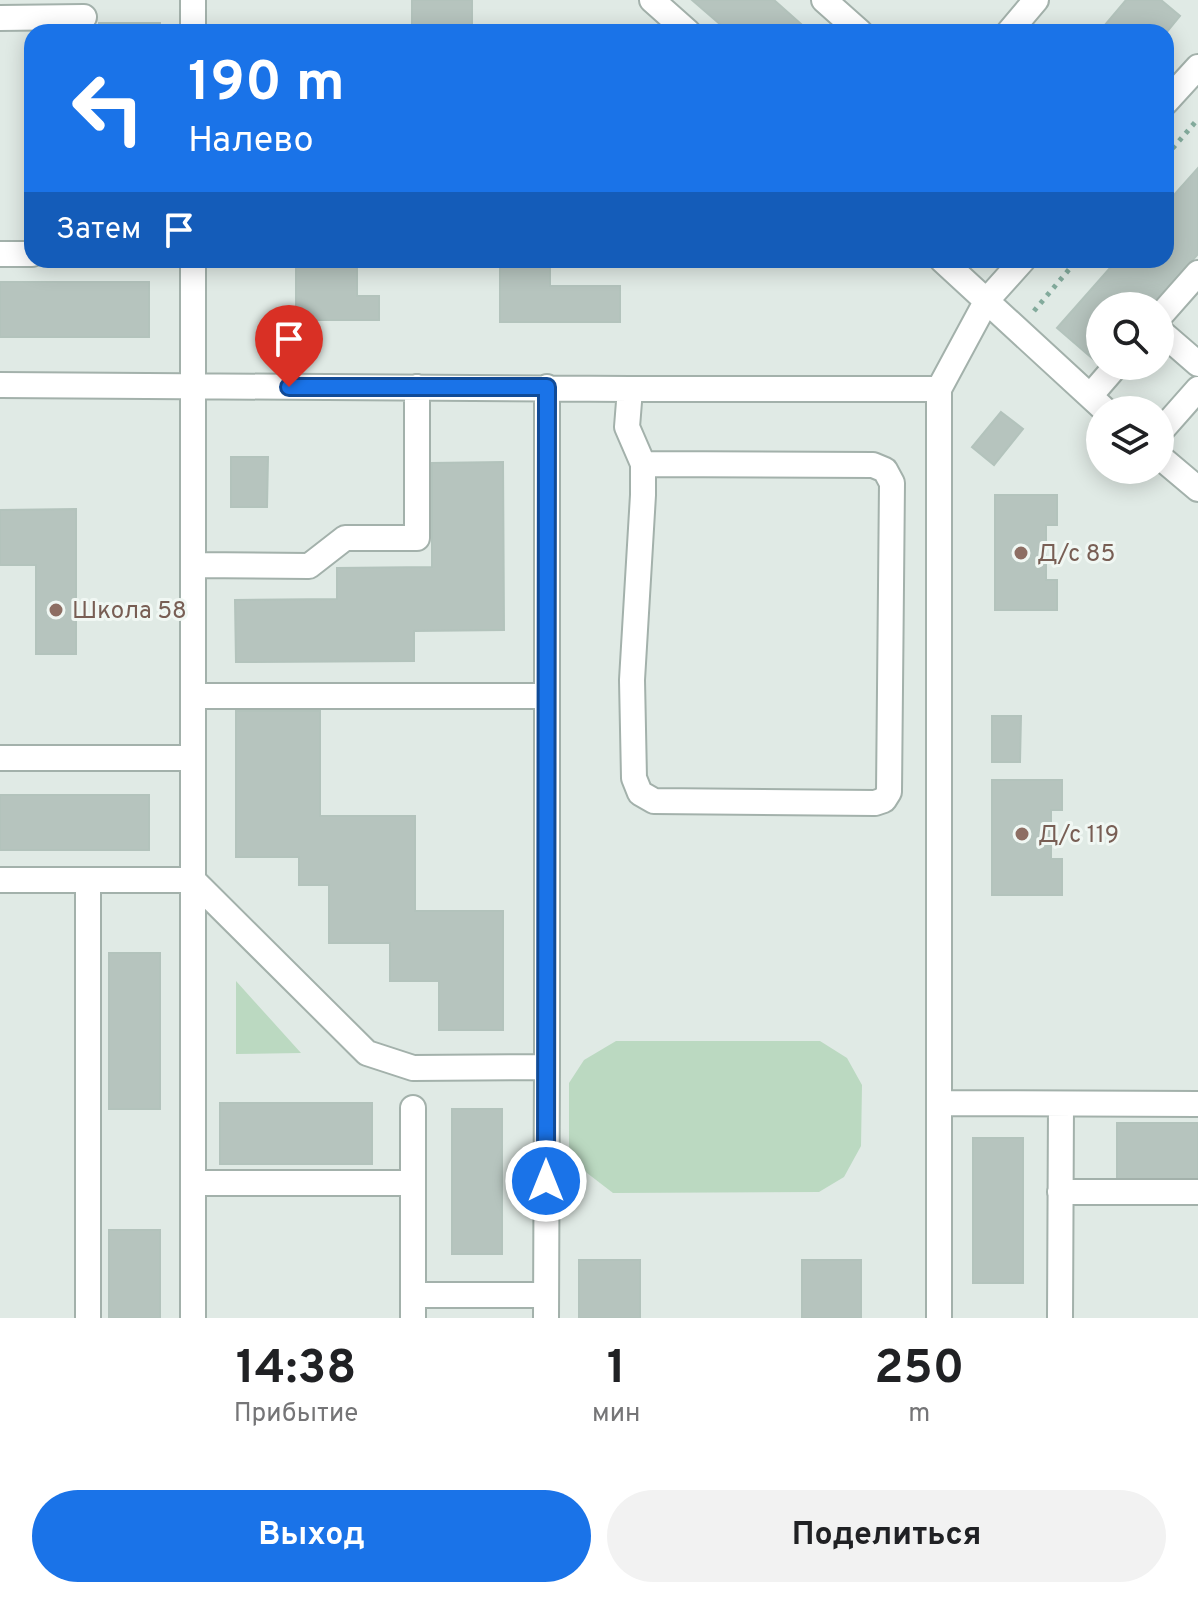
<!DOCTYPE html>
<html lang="ru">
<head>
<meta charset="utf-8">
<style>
  body { margin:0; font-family:Overpass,sans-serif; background:#f2f2f2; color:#202124; height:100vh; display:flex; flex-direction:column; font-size:30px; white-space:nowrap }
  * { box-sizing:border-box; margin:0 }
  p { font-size:26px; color:#757577 }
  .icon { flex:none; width:44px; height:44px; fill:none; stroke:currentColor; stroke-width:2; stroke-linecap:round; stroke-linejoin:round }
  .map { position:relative; height:1318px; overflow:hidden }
  .sheet { display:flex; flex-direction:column; background:#fff; flex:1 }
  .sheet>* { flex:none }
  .guide { position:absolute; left:24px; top:24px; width:1150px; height:244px; border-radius:24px; box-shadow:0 4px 20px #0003; background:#1a73e8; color:#fff; overflow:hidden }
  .fabs { position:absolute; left:1086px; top:292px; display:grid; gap:16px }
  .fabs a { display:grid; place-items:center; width:88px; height:88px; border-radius:50%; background:#fff; box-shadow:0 4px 20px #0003; font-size:40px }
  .pin { position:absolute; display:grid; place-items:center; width:68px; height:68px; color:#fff; margin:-82px -34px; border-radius:50% 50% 50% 0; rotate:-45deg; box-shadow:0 0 8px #0007 }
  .pin .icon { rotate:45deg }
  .me { position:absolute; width:88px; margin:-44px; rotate:0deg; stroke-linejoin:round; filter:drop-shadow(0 0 6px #0008) }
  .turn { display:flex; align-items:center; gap:28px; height:168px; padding:0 32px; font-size:36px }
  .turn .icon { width:104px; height:104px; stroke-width:2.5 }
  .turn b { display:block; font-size:56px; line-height:68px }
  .then { display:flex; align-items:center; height:76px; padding:0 32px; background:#0003; gap:16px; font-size:30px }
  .eta { display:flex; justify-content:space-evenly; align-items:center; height:136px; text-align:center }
  .eta b { font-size:48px; font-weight:700; line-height:56px }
  .action { display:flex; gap:16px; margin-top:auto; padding:16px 32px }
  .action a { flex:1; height:92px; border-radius:48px; background:#1a73e8; color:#fff; font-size:32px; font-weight:700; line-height:92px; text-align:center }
  .action a+a { background:#f2f2f2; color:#202124 }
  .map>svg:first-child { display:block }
  .green { fill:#bbd9c1 }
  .building { fill:#b6c4be; stroke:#b3c3bc; stroke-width:2 }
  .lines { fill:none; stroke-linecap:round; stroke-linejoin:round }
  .minor-casing { stroke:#a3b1ab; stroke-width:28 }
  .path { stroke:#83ab9c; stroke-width:5; stroke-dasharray:4 6; stroke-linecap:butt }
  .minor { stroke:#fff; stroke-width:24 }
  .route-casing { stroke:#114b97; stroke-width:20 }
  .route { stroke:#1a73e8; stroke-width:14 }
  .education-dot { fill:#8d6e63; stroke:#f0f7f3; stroke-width:3 }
  .labels { text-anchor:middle; stroke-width:6; stroke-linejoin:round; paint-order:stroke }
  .education-label { font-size:24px; fill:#785e54; stroke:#f0f7f3; text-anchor:start }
</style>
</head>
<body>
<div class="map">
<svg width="1198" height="1318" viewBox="0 0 1198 1318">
  <rect width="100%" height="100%" fill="#e0eae5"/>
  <!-- green -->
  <path class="green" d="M 236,981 L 301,1053 L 236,1054 Z
    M 616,1041 L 820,1041 L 847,1058 L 862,1085 L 861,1146 L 844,1177 L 819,1192 L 613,1193 L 587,1173 L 569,1148 L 569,1083 L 584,1060 Z"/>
  <!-- building -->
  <path class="building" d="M 412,0 L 472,0 L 472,32 L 412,32 Z
    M 692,0 L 774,0 L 810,32 L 729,32 Z
    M 1126,0 L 1161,0 L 1180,16 L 1166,33 L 1099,32 Z
    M 99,23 L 160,23 L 160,32 L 99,32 Z
    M 1198,168 L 1198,254 L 1153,306 L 1100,306 L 1100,365 L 1057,328 L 1117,260 L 1166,260 L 1166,204 Z
    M 296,260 L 357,260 L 357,296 L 379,296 L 379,320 L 296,320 Z
    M 500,260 L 550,260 L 550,286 L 620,286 L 620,322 L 500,322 Z
    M 0,282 L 149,282 L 149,337 L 0,337 Z
    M 1001,412 L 1023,429 L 994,465 L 972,447 Z
    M 231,457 L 268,457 L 267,507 L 231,507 Z
    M 503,462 L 504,630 L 414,631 L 414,661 L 236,662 L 235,600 L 337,599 L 337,568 L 432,567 L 432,463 Z
    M 995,495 L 1057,495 L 1057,525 L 1046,525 L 1046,580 L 1057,580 L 1057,610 L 995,610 Z
    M 76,509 L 76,654 L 36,654 L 36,565 L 0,565 L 0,510 Z
    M 236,711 L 320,711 L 320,816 L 415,816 L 415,911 L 503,911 L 503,1030 L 439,1030 L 439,981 L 390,981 L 390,943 L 329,943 L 329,885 L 299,885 L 299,857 L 236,857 Z
    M 992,716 L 1021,716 L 1020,762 L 992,762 Z
    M 992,780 L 1062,780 L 1062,810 L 1051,810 L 1051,859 L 1062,859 L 1062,895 L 992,895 Z
    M 0,795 L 149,795 L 149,850 L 0,850 Z
    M 109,953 L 160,953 L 160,1109 L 109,1109 Z
    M 220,1103 L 372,1103 L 372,1164 L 220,1164 Z
    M 452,1109 L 502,1109 L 502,1254 L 452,1254 Z
    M 1117,1123 L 1198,1123 L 1198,1184 L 1117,1184 Z
    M 973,1138 L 1023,1138 L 1023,1283 L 973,1283 Z
    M 109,1230 L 160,1230 L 160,1318 L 109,1318 Z
    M 579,1260 L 640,1260 L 640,1318 L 579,1318 Z
    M 802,1260 L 861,1260 L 861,1318 L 802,1318 Z"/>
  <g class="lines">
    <defs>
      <path id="minor" d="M 652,0 L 688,32
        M 824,0 L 860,32
        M 0,18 L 84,17
        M 193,32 L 193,0
        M 1009,32 L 1036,0
        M 1166,102 L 1198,67
        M 0,254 L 32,254
        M 942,260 L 1105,410
        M 1160,316 L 1198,273
        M 1160,331 L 1198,364
        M 0,385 L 630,389 L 939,389
        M 547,387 L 547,1067
        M 630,389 L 627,427 L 643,464 L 643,495 L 632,680 L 634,778 L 640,793 L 654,801 L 875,803 L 884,800 L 889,792 L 892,483 L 885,470 L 873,465 L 643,464
        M 1090,396 L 1116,366
        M 1160,432 L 1198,389
        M 1160,457 L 1198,489
        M 193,565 L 309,566 L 345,538 L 417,538 L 417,387
        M 193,696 L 547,696
        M 0,758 L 193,758
        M 0,880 L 193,880 L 367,1053 L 413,1068 L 547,1067 L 546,1318
        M 88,880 L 88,1318
        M 940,1103 L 1198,1104
        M 193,1183 L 413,1183 L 413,1318
        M 413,1183 L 413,1108
        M 1060,1192 L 1198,1192
        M 413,1295 L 546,1295
        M 193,1318 L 193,260
        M 939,1318 L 939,389 L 987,300 L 1023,260
        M 1060,1318 L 1061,1104"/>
    </defs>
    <!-- minor casing -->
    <use href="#minor" class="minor-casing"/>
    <!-- path -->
    <path class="path" d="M 1166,156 L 1198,119
      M 1034,311 L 1077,260"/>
    <!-- minor -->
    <use href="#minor" class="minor"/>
  </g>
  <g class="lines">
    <defs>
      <path id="route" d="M 289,387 L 547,387 L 546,1181"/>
    </defs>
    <!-- route casing -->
    <use href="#route" class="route-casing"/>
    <!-- route -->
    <use href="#route" class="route"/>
  </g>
  <!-- markers -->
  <g class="education-dot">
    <circle cx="1021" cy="553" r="8"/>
    <circle cx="56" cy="610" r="8"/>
    <circle cx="1022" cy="834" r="8"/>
  </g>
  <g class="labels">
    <!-- education labels -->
    <g class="education-label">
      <text x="1037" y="561">Д/с 85</text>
      <text x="72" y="618">Школа 58</text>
      <text x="1038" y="842">Д/с 119</text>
    </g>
  </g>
</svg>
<div class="fabs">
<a><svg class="icon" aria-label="search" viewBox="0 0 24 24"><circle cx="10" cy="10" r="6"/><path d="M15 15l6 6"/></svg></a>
<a><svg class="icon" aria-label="layers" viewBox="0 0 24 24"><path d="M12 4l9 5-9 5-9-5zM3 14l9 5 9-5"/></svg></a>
</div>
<div class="pin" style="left:289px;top:387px;background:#d93025"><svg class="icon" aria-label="arrive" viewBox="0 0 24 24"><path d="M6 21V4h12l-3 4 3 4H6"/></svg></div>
<svg class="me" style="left:546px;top:1181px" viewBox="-20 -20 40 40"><circle r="17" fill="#1a73e8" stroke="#fff" stroke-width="3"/><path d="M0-11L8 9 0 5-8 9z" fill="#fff"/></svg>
<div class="guide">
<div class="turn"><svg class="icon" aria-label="left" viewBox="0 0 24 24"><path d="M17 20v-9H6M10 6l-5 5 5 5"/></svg><div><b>190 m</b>Налево</div></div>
<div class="then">Затем<svg class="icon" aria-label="arrive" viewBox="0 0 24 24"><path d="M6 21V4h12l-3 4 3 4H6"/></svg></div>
</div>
</div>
<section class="sheet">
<div class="eta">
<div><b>14:38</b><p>Прибытие</p></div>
<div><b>1</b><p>мин</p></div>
<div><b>250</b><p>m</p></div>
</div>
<div class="action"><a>Выход</a><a>Поделиться</a></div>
</section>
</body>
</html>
